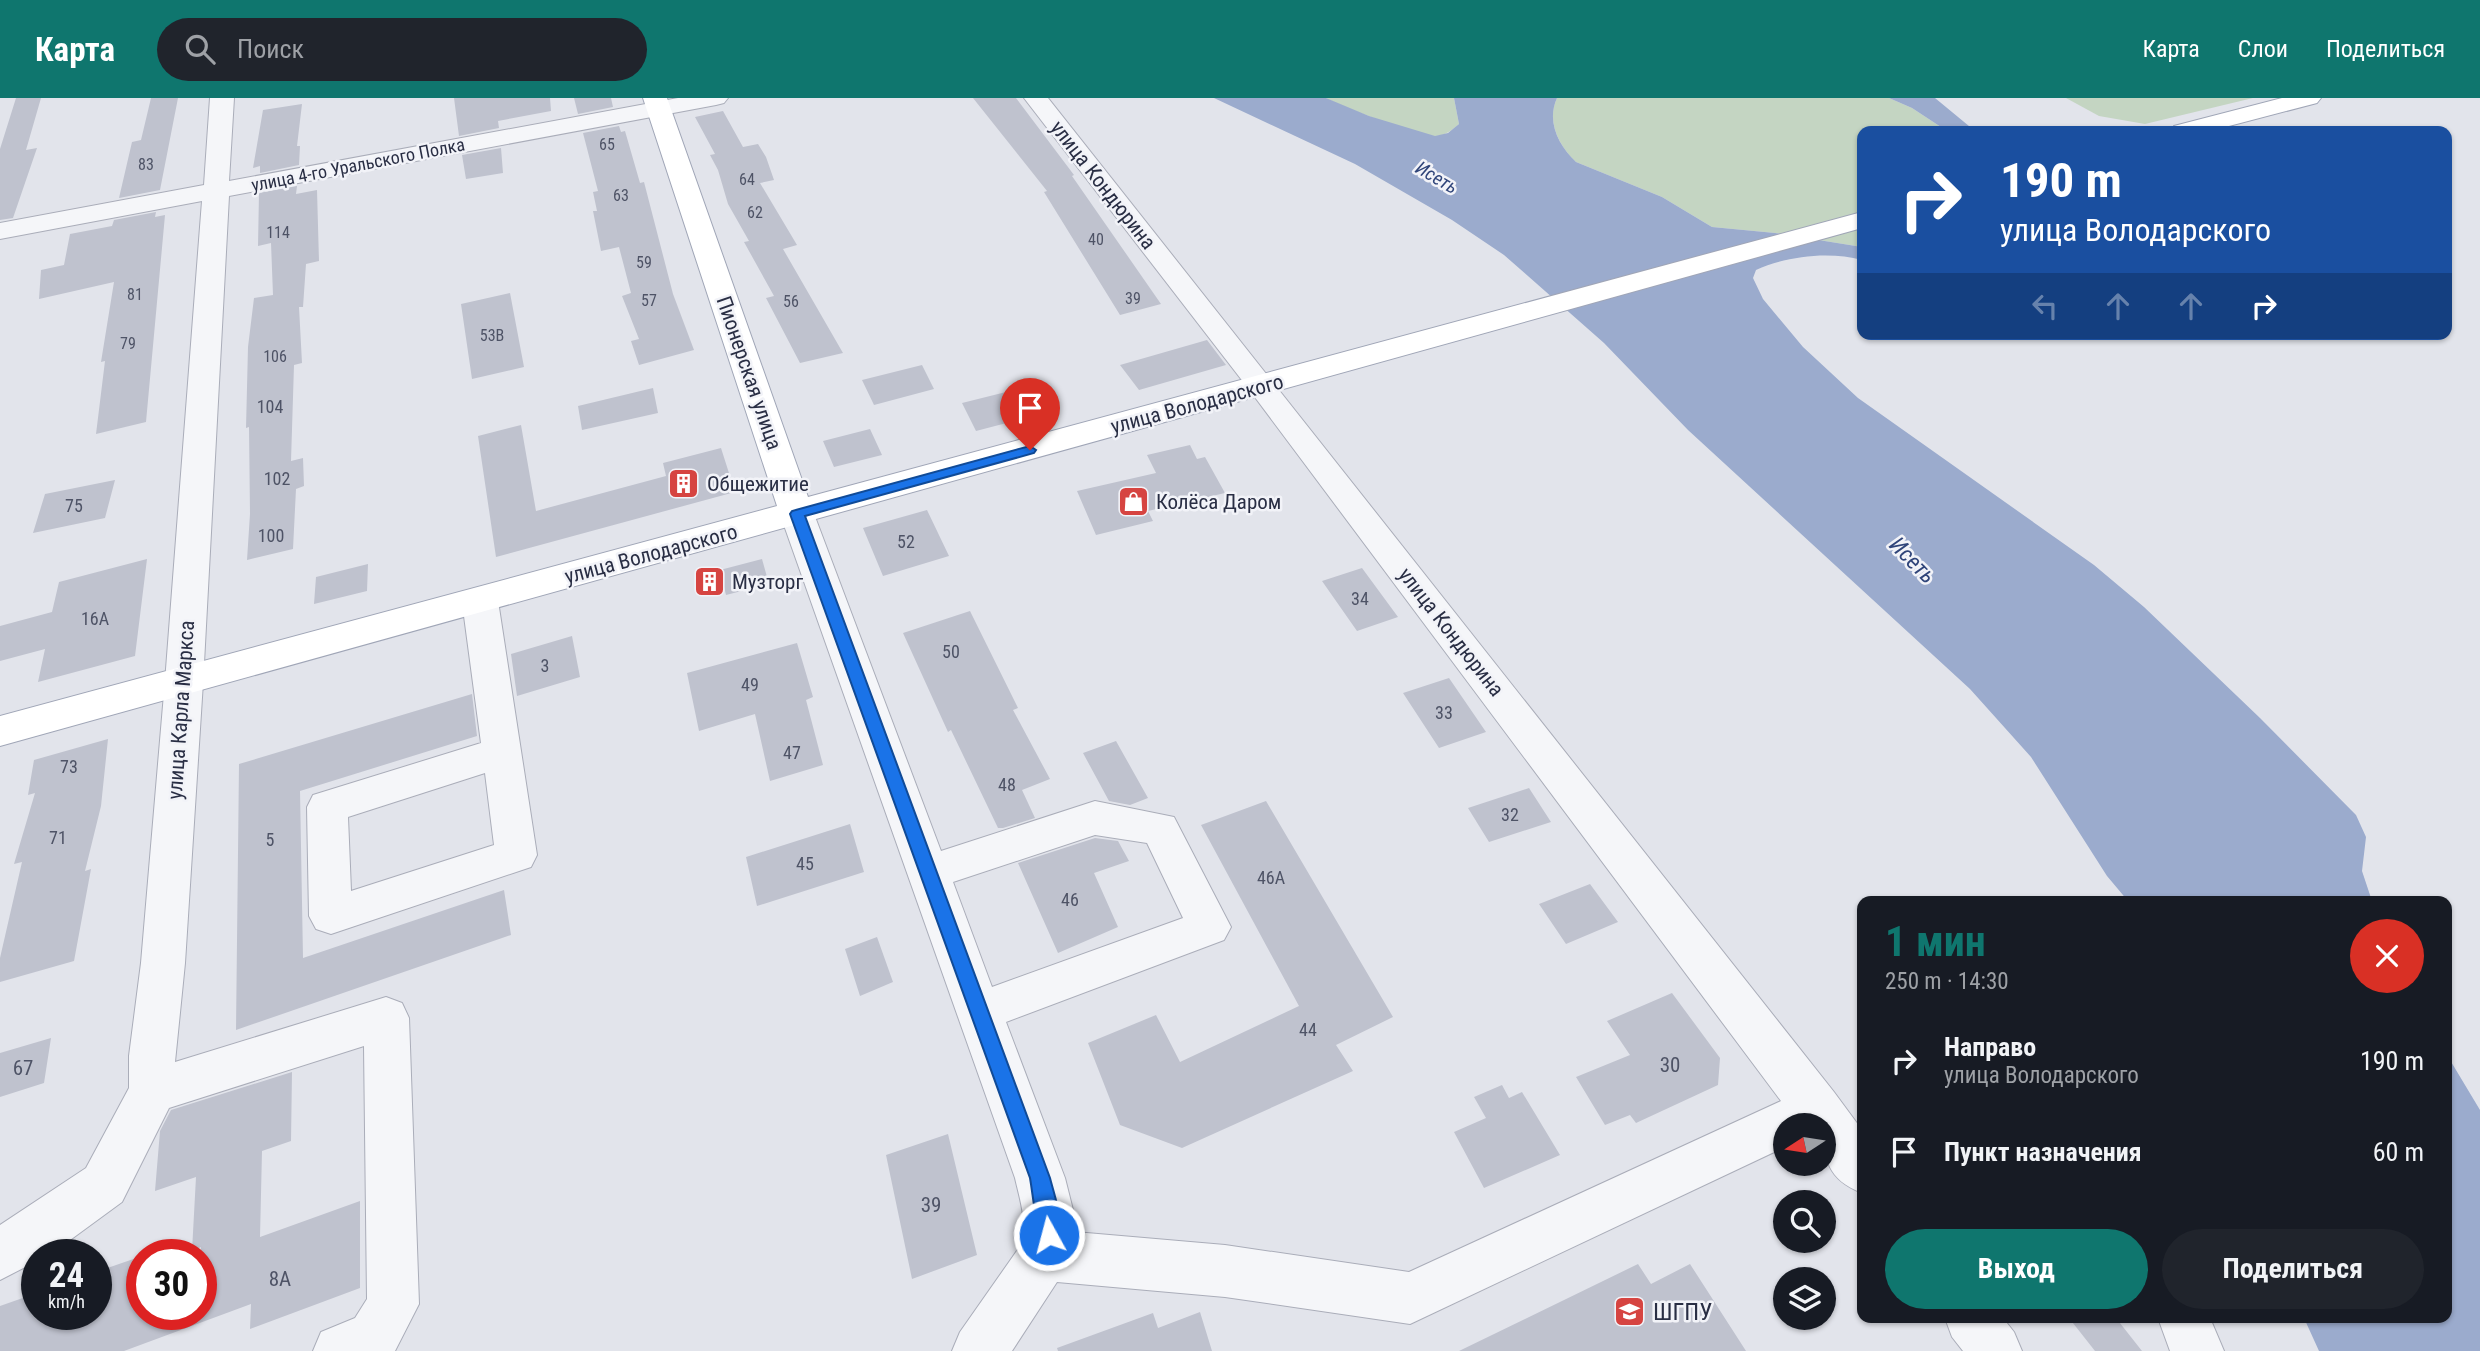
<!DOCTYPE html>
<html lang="ru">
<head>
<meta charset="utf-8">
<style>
  body { margin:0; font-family:"Roboto Condensed",sans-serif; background:#20242c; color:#f1f3f6; height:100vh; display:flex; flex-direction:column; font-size:26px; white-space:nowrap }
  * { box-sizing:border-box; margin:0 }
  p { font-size:23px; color:#9ea1a6 }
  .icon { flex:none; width:38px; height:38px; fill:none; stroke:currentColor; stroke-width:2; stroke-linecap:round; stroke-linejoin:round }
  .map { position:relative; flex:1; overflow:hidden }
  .side { position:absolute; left:1857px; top:798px; width:595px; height:427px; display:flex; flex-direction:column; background:#171b24; border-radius:14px; box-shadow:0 2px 5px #0004 }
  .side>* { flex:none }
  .banner { position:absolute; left:1857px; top:28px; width:595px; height:214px; border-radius:14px; box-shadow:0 2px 5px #0004; background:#1a4fa0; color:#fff; overflow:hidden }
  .needle { width:46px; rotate:258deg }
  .tools { position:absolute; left:1773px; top:1015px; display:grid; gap:14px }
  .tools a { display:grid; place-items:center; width:63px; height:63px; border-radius:50%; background:#171b24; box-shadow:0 2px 5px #0004; font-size:35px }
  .speed { position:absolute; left:21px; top:1141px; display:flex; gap:14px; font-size:35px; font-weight:700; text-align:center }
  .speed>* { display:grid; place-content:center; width:91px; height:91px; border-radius:50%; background:#171b24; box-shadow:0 2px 5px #0004; line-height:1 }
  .speed small { font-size:18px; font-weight:400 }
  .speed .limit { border:10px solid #d22; background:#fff; color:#111 }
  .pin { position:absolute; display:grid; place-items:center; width:60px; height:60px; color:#fff; margin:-72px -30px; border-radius:50% 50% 50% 0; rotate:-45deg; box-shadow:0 0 7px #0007 }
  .pin .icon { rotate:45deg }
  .me { position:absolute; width:77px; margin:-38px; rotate:353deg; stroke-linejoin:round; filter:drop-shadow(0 0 5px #0008) }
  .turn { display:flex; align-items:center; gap:24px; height:147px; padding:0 28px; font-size:32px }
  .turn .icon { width:91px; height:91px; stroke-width:2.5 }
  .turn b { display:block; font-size:49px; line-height:60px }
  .lanes { display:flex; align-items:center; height:66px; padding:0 28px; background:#0003; justify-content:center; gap:35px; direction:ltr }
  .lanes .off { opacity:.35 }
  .round { display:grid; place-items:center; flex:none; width:74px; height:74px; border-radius:37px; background:#20242c }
  .head { display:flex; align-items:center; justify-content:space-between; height:119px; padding:0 28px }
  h1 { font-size:42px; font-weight:700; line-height:52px; color:#0f766e }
  .action { display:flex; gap:14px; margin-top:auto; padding:14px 28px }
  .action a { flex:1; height:80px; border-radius:42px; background:#0f766e; color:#fff; font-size:28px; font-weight:700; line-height:80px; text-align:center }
  .action a+a { background:#20242c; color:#f1f3f6 }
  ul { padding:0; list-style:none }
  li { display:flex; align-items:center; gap:21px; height:91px; padding:0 28px }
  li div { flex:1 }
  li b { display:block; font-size:26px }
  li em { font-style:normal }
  header { display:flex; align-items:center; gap:42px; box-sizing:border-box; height:98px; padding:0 35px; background:#0f766e; color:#fff }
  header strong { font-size:33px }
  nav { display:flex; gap:38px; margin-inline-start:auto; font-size:24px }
  .search { width:490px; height:63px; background:#20242c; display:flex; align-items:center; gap:18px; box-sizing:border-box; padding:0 24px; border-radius:38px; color:#9ea1a6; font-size:26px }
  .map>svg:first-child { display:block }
  .green { fill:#c4d5c2 }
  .water { fill:#9babcd }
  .building { fill:#bfc2ce }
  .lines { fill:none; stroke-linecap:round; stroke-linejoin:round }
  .minor-casing { stroke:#aaadb9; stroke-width:2 }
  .major-casing { stroke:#a0a6b7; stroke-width:2 }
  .minor { fill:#f5f6f9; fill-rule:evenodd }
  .major { fill:#fff; fill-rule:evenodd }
  .route { fill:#1a73e8; stroke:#114b97; stroke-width:2 }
  .labels { text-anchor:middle; stroke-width:5; stroke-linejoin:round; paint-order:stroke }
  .far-number-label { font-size:16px; fill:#4e5366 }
  .far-street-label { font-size:18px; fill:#292e44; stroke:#f2f3f8 }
  .number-label { font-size:18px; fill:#4e5366 }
  .far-water-label { font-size:19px; font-style:italic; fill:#30457a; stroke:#f2f3f8 }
  .street-label { font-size:21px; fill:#292e44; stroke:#f2f3f8 }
  .poi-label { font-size:21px; fill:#292e44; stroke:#f2f3f8; text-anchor:start }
  .near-number-label { font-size:21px; fill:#4e5366 }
  .water-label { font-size:23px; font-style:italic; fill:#30457a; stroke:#f2f3f8 }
  .near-poi-label { font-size:24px; fill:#292e44; stroke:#f2f3f8; text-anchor:start }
</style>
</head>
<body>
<header>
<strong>Карта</strong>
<div class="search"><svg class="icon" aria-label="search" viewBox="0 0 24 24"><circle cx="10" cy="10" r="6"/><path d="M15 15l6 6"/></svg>Поиск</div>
<nav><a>Карта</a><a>Слои</a><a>Поделиться</a></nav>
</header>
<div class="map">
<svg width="2480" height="1253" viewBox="0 0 2480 1253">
  <rect width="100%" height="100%" fill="#e2e4eb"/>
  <!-- green -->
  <path class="green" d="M 1326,0 L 1454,0 L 1459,26 C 1452,32 1445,38 1435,38 C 1419,38 1342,9 1326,0 Z
    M 1557,0 L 1889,0 L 1912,10 L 1947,33 L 1862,33 L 1862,149 L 1775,135 L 1712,129 L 1662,99 L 1576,64 C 1559,48 1546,23 1557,0 Z
    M 2066,0 L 2253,0 L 2145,26 L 2099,18 Z"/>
  <!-- water -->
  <path class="water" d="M 1214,0 L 1326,0 L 1369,18 L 1435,38 L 1448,35 L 1459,26 L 1454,0 L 1557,0 C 1546,24 1559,48 1576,64 L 1662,99 L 1712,129 L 1775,135 L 1862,149 L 1862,162 C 1829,153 1787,158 1756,172 L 1753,180 L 1763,201 L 1803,249 L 1858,300 L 2094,467 L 2144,509 L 2260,620 L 2356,717 L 2366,739 L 2362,773 L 2372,803 L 2128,803 L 2107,778 L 2031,659 L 1970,591 L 1688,332 L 1604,245 L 1504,157 L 1452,122 L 1355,66 Z
    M 1889,0 L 1935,0 L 1975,33 L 1947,33 L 1912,10 Z
    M 2447,957 L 2480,1012 L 2480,1253 L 2319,1253 L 2304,1220 L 2446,1220 Z"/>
  <!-- building -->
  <path class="building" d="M 16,0 L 41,0 L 26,52 L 37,50 L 13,120 L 0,122 L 0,51 Z
    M 151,0 L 178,0 L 160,92 L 119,100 L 132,44 L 141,42 Z
    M 454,0 L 550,0 L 551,13 L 498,23 L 499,30 L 459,38 Z
    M 574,0 L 611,0 L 613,9 L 578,16 Z
    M 973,0 L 1016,0 L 1074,77 L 1072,78 L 1161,206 L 1120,217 L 1044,94 L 1047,93 Z
    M 302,6 L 297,48 L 300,48 L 299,67 L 260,75 L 260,68 L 253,70 L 263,12 Z
    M 723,13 L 743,49 L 758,46 L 766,59 L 774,82 L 760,85 L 797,147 L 783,151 L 843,255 L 800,265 L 766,200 L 774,198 L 744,144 L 749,143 L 728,106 L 718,72 L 710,57 L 715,56 L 695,19 Z
    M 619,28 L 621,34 L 625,33 L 640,85 L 644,84 L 673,196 L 694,252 L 639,267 L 631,243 L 639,241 L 622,198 L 631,195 L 619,149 L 601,153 L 593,113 L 597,113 L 593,94 L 598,93 L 583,35 Z
    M 501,50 L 503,75 L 466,81 L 462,57 Z
    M 297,88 L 296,96 L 317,92 L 319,163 L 306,166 L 303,209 L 299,209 L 302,265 L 294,267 L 291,363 L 303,360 L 304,388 L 296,391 L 293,451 L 247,462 L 250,416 L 249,329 L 246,330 L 248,249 L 254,200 L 273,197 L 271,145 L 258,148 L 259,95 Z
    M 156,114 L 155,119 L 165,117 L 146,324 L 96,336 L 105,263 L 101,264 L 114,184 L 39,201 L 41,172 L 64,167 L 70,136 L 112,128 L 114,122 Z
    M 510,195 L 524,269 L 472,281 L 461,206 Z
    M 1207,242 L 1226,267 L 1139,292 L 1120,267 Z
    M 922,267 L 934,291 L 874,307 L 862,282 Z
    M 1034,287 L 1049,314 L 976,333 L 962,305 Z
    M 653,290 L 658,315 L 582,332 L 578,308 Z
    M 521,327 L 536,413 L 666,378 L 663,365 L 721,350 L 735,394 L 496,459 L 478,338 Z
    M 870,331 L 882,357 L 834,369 L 823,343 Z
    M 1190,347 L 1197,361 L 1205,359 L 1225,395 L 1148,413 L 1153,423 L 1096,437 L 1077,393 L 1156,375 L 1147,357 Z
    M 115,382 L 105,420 L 33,435 L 45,396 Z
    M 927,412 L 949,458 L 883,478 L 863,430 Z
    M 147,461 L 135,558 L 38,584 L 45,551 L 0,563 L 0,528 L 52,514 L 59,484 Z
    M 762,461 L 769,486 L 726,497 L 720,472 Z
    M 368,466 L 367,493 L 314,506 L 316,479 Z
    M 1362,470 L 1398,519 L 1357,533 L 1322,483 Z
    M 970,513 L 1018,610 L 1013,612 L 1050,681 L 1022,692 L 1035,720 L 1003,730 L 998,730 L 951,632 L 948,634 L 903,535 Z
    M 572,538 L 580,579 L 517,598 L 511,556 Z
    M 797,545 L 813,599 L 806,602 L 823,667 L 770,683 L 755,616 L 699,633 L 687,575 Z
    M 1449,580 L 1486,634 L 1439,650 L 1403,595 Z
    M 472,596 L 477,638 L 300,693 L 303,860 L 504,792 L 511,837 L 236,932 L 239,666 Z
    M 108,641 L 101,708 L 85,773 L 91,771 L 74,863 L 0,884 L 0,860 L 22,764 L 14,766 L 35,695 L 28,697 L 34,662 Z
    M 1116,643 L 1148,700 L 1130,707 L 1109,703 L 1083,655 Z
    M 1529,690 L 1551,724 L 1489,744 L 1468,710 Z
    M 1266,703 L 1393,919 L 1336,947 L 1353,973 L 1182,1050 L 1120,1027 L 1088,945 L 1156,917 L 1180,964 L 1299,908 L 1201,727 Z
    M 850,726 L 864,774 L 757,808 L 746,759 Z
    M 1095,740 L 1118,743 L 1129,763 L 1094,775 L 1118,829 L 1058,855 L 1018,765 Z
    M 1590,786 L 1618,824 L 1566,846 L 1539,806 Z
    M 877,839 L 893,884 L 860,898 L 845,851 Z
    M 1672,895 L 1720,960 L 1718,987 L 1636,1025 L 1630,1017 L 1605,1027 L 1576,979 L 1630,957 L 1607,923 Z
    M 51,940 L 44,985 L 0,999 L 0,955 Z
    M 292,974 L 291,1043 L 262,1053 L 260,1139 L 360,1103 L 360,1190 L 250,1231 L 251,1206 L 124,1253 L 0,1253 L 0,1208 L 37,1195 L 37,1216 L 96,1216 L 96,1174 L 142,1158 L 142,1216 L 201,1216 L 201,1149 L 192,1153 L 196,1079 L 155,1093 L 160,1033 L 171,1012 Z
    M 1502,987 L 1509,1000 L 1522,994 L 1560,1057 L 1484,1090 L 1454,1034 L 1486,1020 L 1474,999 Z
    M 948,1036 L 977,1157 L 912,1181 L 886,1057 Z
    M 1638,1166 L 1651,1186 L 1690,1166 L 1746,1253 L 1459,1253 Z
    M 1200,1214 L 1212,1253 L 1058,1253 L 1057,1250 L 1153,1215 L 1158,1230 Z
    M 2069,1220 L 2116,1220 L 2142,1253 L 2095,1253 Z"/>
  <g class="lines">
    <defs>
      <path id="minor" d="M 210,0 L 234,0 L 229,83 L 678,0 L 728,0 L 724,5 L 716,7 L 229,98 L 203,584 L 185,865 L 175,964 L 386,899 L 402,905 L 409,920 L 419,1206 L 395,1253 L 313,1253 L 321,1234 L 355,1220 L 367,1201 L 364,948 L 169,1010 L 122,1104 L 66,1145 L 46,1157 L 37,1157 L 37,1163 L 0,1182 L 0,1127 L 86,1070 L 129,990 L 129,958 L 141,865 L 165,584 L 202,103 L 0,141 L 0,125 L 204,87 Z
        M 1024,0 L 1048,0 L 1834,994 L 1862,1032 L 1862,1095 C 1827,1081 1824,1062 1824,1027 L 1785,1027 L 1785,1049 L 1410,1226 L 1225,1199 L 1057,1184 L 1012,1253 L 952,1253 L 960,1234 L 1021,1147 C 1028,1125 1020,1102 1015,1080 L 780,416 L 785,408 L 797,405 L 809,408 L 814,416 L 941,753 L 1095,703 L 1174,719 L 1231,829 L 1224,842 L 1006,924 L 1065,1080 L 1074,1116 L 1075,1134 L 1225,1147 L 1409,1174 L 1781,1003 L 1251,294 ZM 1095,737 L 1147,745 L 1183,820 L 992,889 L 953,784 Z
        M 480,490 L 493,494 L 498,503 L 537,757 L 531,769 L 331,836 L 316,831 L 309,818 L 307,709 L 313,697 L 481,645 L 462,503 L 467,494 ZM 485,675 L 494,747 L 351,793 L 348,719 Z
        M 1945,1220 L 2003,1220 L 2014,1234 L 2022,1253 L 1963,1253 L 1952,1239 Z
        M 2158,1220 L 2210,1220 L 2224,1253 L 2170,1253 Z"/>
      <path id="major" d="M 643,0 L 667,0 L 808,399 L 1862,114 L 1862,130 L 0,648 L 0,618 L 777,408 Z
        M 2282,0 L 2321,0 L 2317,5 L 2210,33 L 2171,33 L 2174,28 Z"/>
    </defs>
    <!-- minor casing -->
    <use href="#minor" class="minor-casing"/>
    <!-- major casing -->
    <use href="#major" class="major-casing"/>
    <!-- minor -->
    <use href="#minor" class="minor"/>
    <!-- major -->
    <use href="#major" class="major"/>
  </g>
  <!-- route -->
  <path class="route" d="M 1030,348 L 1036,352 L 1034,355 L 805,418 L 1050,1080 C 1055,1100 1065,1125 1057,1144 L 1049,1147 L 1042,1144 C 1036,1130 1033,1097 1030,1080 L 790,416 L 792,413 Z"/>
  <!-- icons -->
  <defs>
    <symbol id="building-square" viewBox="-11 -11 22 22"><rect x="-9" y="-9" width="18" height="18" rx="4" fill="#d64441" stroke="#f2f3f8"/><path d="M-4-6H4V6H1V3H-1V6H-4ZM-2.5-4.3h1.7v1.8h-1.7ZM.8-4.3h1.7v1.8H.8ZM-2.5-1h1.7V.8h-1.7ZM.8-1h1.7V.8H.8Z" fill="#fff"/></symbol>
    <symbol id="shop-square" viewBox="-11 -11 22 22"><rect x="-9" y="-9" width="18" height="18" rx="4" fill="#d64441" stroke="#f2f3f8"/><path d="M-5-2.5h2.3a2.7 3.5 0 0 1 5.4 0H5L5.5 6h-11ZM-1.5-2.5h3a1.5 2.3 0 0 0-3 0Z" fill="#fff"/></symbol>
    <symbol id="university-square" viewBox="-11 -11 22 22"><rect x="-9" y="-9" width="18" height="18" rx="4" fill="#d64441" stroke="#f2f3f8"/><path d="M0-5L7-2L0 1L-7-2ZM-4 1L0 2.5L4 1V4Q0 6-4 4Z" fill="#fff"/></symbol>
  </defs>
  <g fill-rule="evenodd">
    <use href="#building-square" x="666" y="368" width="35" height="35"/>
    <use href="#shop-square" x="1116" y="386" width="35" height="35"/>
    <use href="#building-square" x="692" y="466" width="35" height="35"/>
    <use href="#university-square" x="1612" y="1196" width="35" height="35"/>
  </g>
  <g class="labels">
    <!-- far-number labels -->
    <g class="far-number-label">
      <text x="607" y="52">65</text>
      <text x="146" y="72">83</text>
      <text x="747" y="87">64</text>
      <text x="621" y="103">63</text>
      <text x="755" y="120">62</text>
      <text x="278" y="140">114</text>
      <text x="1096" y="147">40</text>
      <text x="644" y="170">59</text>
      <text x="135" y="202">81</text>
      <text x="1133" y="206">39</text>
      <text x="649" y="208">57</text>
      <text x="791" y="209">56</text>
      <text x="492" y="243">53В</text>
      <text x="128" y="251">79</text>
      <text x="275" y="264">106</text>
    </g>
    <!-- far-street labels -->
    <g class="far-street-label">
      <text transform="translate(358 67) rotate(-11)" y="6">улица 4-го Уральского Полка</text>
    </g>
    <!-- number labels -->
    <g class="number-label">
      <text x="270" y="315">104</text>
      <text x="277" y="387">102</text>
      <text x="74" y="414">75</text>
      <text x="271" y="444">100</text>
      <text x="906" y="450">52</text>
      <text x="1360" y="507">34</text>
      <text x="95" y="527">16А</text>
      <text x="951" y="560">50</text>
      <text x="545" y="574">3</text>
      <text x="750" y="593">49</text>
      <text x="1444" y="621">33</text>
      <text x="792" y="661">47</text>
      <text x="69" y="675">73</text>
      <text x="1007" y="693">48</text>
      <text x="1510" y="723">32</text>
      <text x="58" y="746">71</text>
      <text x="270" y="748">5</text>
      <text x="805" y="772">45</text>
      <text x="1271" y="786">46А</text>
      <text x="1070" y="808">46</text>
      <text x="1308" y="938">44</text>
    </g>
    <!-- far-water labels -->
    <g class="far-water-label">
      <text transform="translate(1437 79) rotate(31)" y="7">Исеть</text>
    </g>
    <!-- street labels -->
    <g class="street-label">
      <text transform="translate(1103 87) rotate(52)" y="7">улица Кондюрина</text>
      <text transform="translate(749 275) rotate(71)" y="7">Пионерская улица</text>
      <text transform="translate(1197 306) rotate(-15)" y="7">улица Володарского</text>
      <text transform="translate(651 456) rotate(-15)" y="7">улица Володарского</text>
      <text transform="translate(1451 534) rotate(52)" y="7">улица Кондюрина</text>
      <text transform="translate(181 612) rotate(-86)" y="7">улица Карла Маркса</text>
    </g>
    <!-- poi labels -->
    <g class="poi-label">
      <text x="707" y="393">Общежитие</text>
      <text x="1156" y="411">Колёса Даром</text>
      <text x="732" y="491">Музторг</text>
    </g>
    <!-- near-number labels -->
    <g class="near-number-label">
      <text x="1670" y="974">30</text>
      <text x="23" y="977">67</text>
      <text x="931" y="1114">39</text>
      <text x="280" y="1188">8А</text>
    </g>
    <!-- water labels -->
    <g class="water-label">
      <text transform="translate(1913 462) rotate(45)" y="8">Исеть</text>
    </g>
    <!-- near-poi labels -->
    <g class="near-poi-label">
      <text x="1653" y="1222">ШГПУ</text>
    </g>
  </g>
</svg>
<div class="tools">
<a><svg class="needle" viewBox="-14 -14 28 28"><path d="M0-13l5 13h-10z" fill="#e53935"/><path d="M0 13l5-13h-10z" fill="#9ea1a6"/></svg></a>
<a><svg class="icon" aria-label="search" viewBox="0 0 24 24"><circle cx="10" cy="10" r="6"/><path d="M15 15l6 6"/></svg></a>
<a><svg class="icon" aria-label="layers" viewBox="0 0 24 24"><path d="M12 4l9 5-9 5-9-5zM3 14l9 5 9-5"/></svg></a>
</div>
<div class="speed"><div>24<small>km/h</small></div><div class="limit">30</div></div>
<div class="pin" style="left:1030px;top:352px;background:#d93025"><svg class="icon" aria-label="arrive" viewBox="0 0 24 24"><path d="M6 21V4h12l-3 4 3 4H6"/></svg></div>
<svg class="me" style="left:1049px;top:1137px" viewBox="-20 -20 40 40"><circle r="17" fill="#1a73e8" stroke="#fff" stroke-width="3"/><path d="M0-11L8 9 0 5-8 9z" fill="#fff"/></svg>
<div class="banner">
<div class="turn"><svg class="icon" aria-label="right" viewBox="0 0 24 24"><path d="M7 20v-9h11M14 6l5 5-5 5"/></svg><div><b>190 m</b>улица Володарского</div></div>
<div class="lanes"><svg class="icon off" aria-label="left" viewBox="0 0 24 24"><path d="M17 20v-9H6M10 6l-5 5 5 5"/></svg><svg class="icon off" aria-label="ahead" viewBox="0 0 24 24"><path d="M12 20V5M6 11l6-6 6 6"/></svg><svg class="icon off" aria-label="ahead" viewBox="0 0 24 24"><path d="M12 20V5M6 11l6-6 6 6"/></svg><svg class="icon" aria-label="right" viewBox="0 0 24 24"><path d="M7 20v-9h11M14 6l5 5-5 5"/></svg></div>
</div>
<section class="side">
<div class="head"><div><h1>1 мин</h1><p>250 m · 14:30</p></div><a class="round" style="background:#d93025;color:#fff"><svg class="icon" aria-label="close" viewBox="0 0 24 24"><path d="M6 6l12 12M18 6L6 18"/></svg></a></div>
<ul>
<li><svg class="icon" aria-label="right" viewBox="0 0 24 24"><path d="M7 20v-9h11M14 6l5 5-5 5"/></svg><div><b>Направо</b><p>улица Володарского</p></div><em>190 m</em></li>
<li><svg class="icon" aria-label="arrive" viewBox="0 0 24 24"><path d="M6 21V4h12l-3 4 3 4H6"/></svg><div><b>Пункт назначения</b></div><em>60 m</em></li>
</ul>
<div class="action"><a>Выход</a><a>Поделиться</a></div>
</section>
</div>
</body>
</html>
